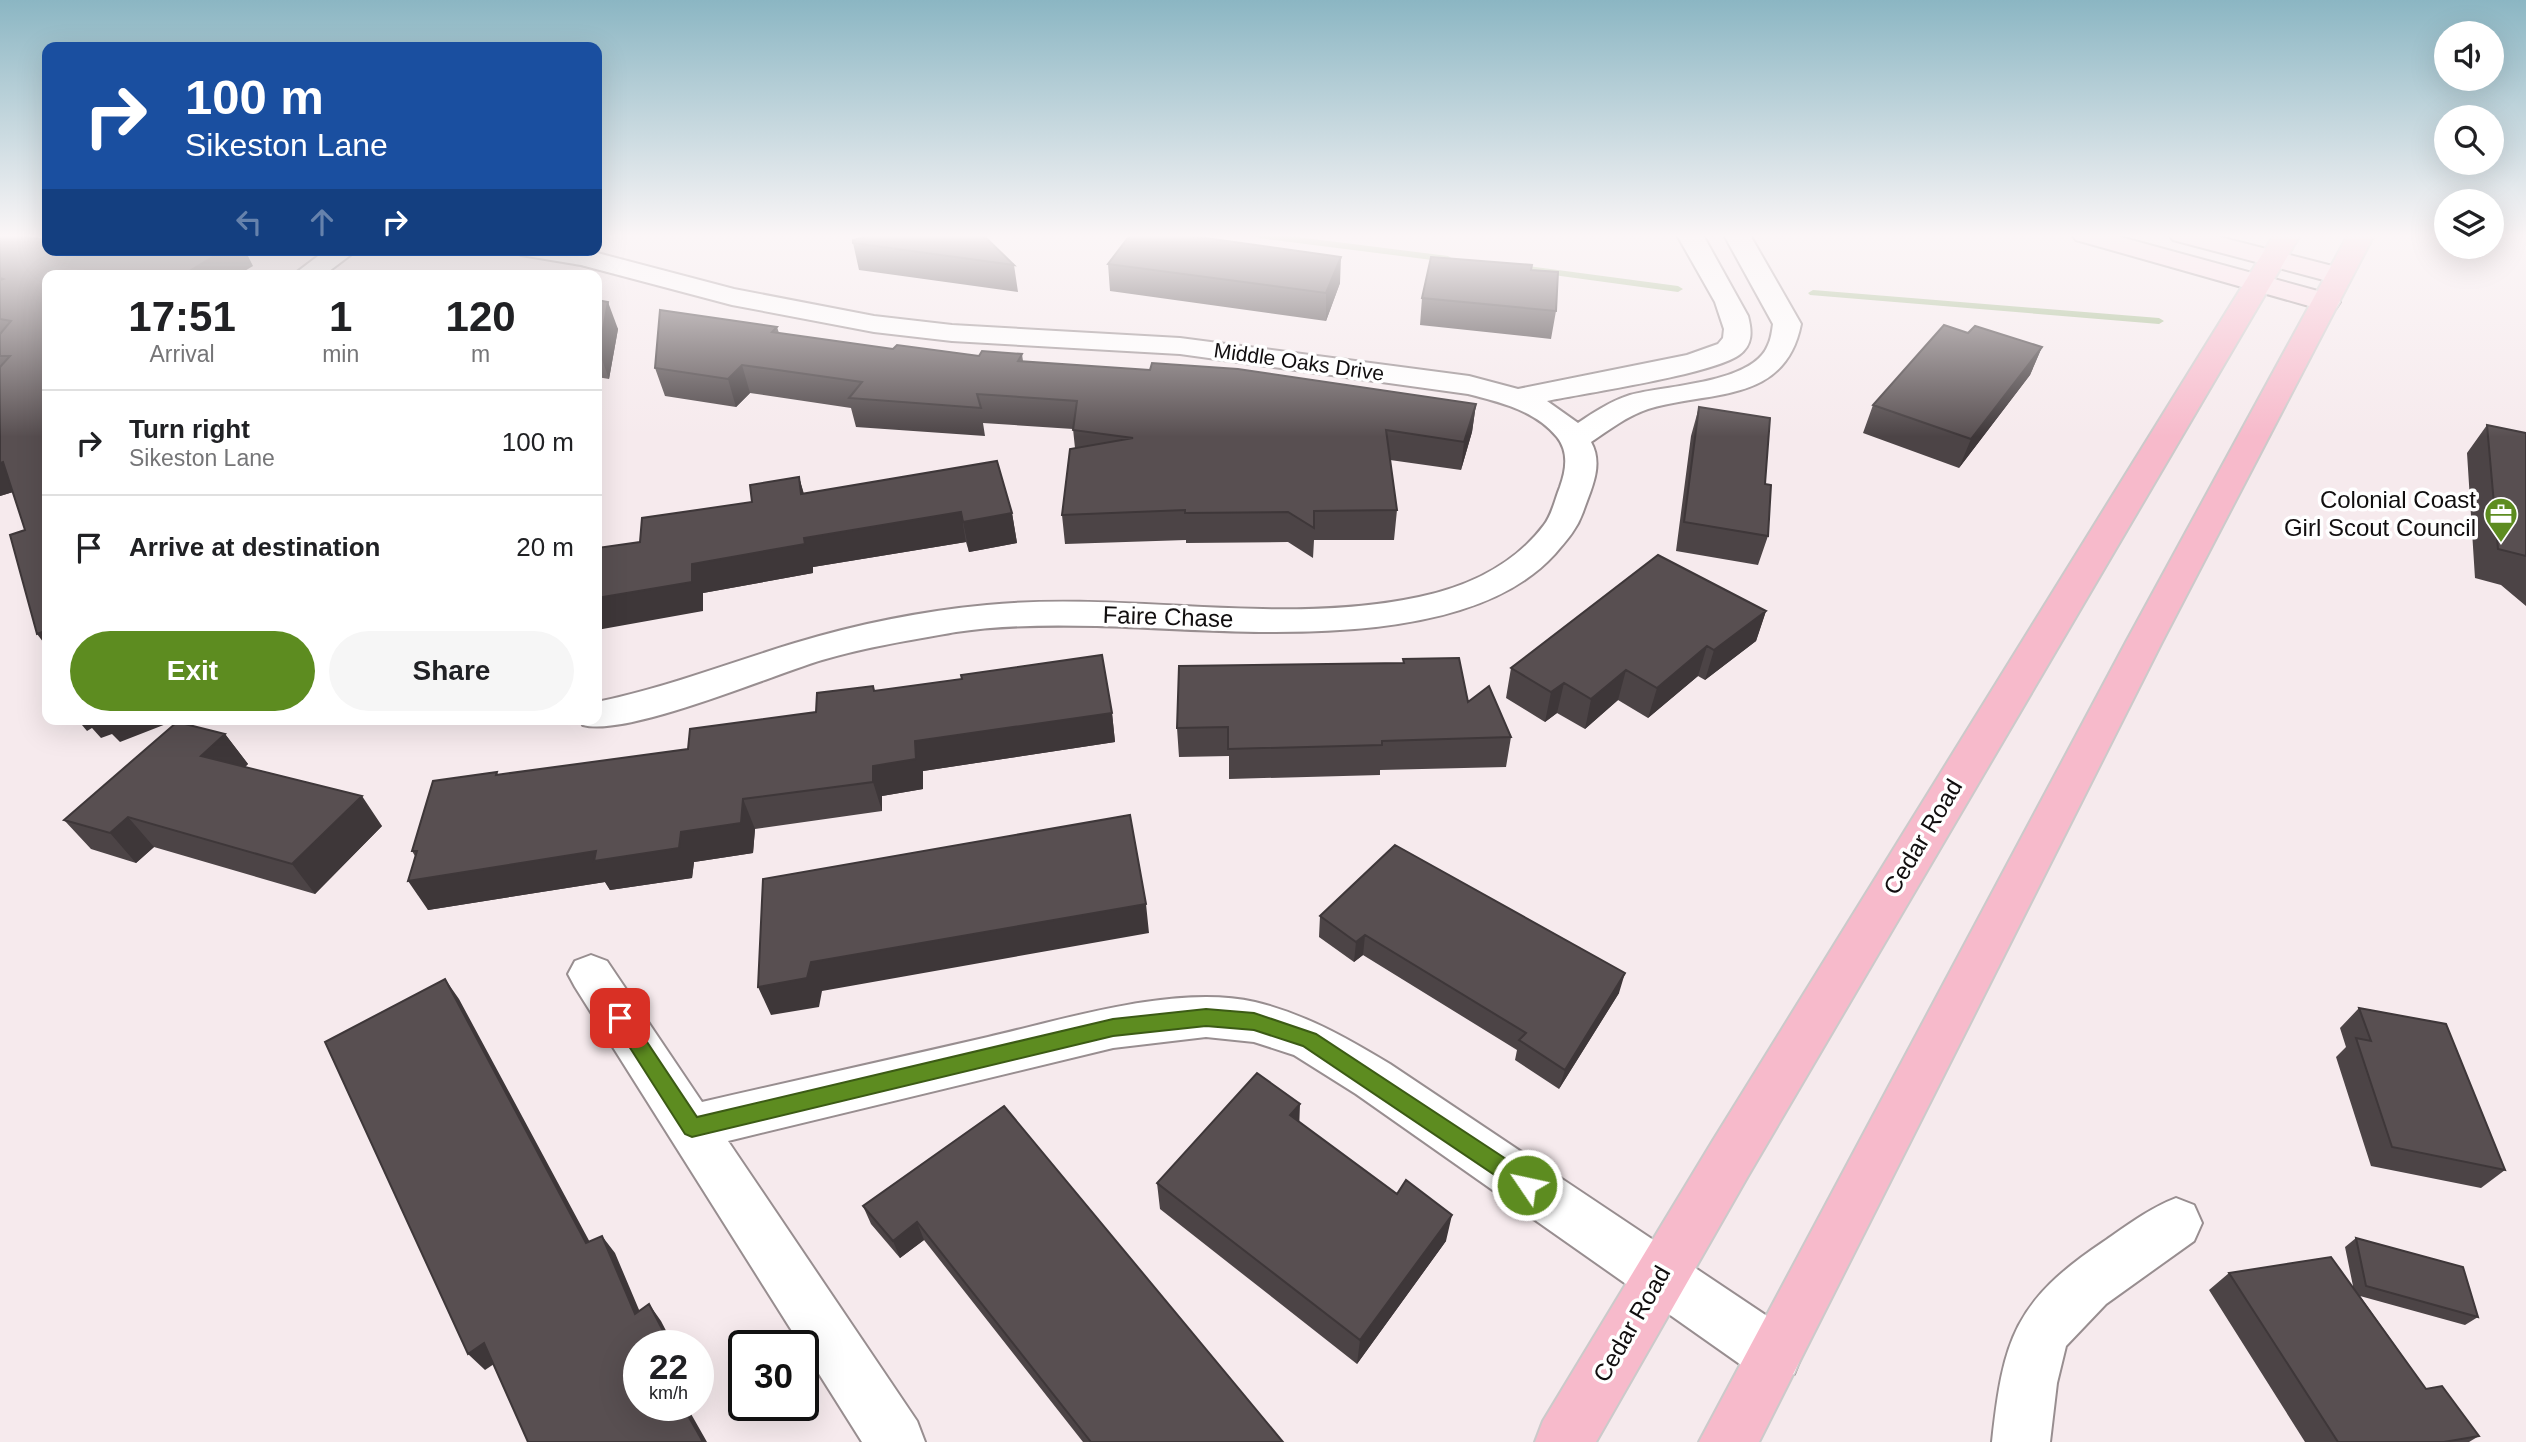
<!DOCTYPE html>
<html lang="en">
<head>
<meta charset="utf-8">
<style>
  body { margin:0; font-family:Helvetica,sans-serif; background:#f6f6f6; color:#202124; height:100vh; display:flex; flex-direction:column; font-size:26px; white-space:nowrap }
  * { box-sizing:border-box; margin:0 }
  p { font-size:23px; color:#757577 }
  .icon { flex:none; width:38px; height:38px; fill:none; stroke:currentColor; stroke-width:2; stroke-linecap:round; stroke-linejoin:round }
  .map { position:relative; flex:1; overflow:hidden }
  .side { position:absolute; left:42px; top:270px; width:560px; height:455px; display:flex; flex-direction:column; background:#fff; border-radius:14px; box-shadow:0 7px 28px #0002 }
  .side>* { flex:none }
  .banner { position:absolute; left:42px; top:42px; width:560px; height:214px; border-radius:14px; box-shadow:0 7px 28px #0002; background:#1a4fa0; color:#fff; overflow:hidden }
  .fabs { position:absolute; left:2434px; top:21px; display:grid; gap:14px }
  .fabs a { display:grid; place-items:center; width:70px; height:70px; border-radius:50%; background:#fff; box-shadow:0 7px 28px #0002; font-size:35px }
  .speed { position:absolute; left:623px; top:1330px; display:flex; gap:14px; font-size:35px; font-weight:700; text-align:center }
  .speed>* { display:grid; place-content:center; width:91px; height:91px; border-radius:50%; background:#fff; box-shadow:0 7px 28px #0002; line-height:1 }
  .speed small { font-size:18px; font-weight:400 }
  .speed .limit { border:4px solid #111; border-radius:10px; background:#fff; color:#111 }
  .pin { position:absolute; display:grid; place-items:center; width:60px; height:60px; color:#fff; margin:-30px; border-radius:14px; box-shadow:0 4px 10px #0006 }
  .me { position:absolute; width:77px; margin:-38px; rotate:304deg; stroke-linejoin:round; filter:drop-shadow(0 0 5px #0008) }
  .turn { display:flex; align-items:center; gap:24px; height:147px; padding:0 28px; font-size:32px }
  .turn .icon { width:91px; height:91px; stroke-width:2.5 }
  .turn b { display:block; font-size:49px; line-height:60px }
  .lanes { display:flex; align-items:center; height:66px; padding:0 28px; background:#0003; justify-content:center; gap:35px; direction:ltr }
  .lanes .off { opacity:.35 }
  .eta { display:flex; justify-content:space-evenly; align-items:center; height:119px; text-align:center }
  .eta b { font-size:42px; font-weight:800; line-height:49px }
  .primary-button { display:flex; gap:14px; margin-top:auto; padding:14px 28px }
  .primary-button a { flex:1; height:80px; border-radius:42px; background:#5d8c20; color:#fff; font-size:28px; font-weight:800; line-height:80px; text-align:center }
  .primary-button a+a { background:#f6f6f6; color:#202124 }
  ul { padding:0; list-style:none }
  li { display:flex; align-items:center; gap:21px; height:105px; padding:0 28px; border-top:2px solid #e0e0e0 }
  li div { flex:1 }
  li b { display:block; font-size:26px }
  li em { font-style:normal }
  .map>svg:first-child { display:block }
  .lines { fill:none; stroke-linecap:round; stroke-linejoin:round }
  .stream { fill:#a1ba8b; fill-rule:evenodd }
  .street-casing { stroke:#988e90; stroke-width:4 }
  .secondary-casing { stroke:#988e90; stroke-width:4 }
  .primary-casing { stroke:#cbcaca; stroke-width:4 }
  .street { fill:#fff; fill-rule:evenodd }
  .secondary { fill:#fbdce5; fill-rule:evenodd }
  .primary { fill:#f7bacb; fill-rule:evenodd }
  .wall { fill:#4c4446 }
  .shaded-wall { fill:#3e3739 }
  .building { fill:#584f51; stroke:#3e3739; stroke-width:2 }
  .route { fill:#5d8c20; stroke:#3c5b15; stroke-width:2 }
  .labels { text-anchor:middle; stroke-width:7; stroke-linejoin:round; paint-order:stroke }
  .far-street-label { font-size:21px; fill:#110e0f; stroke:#fff }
  .poi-label { font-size:24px; fill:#110e0f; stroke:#fff; text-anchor:end }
  .street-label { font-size:24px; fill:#110e0f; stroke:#fff }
</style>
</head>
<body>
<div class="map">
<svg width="2526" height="1442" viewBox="0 0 2526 1442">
  <rect width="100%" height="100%" fill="#f6eaed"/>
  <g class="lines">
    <!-- stream -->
    <path class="stream" d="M 1254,235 L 1281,235 L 1448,256 L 1453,259 L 1448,262 L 1259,238 Z
      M 1513,264 L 1678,286 L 1683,289 L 1678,292 L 1510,269 L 1510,265 Z
      M 1813,290 L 2159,318 L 2164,321 L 2159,324 L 1810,295 L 1808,293 Z"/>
    <defs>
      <path id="street" d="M 1677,235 L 1703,235 L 1748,316 C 1752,331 1753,345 1739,355 C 1713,374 1586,393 1547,401 L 1578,423 C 1594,412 1611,401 1630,395 C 1665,385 1753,384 1768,345 C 1771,339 1772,331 1773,324 L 1724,235 L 1750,235 L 1801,324 C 1785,405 1709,390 1648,409 C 1627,416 1609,430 1591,442 C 1604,465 1591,489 1583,512 C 1577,529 1567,540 1555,554 C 1461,658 1226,629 1097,626 C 1050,625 1002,625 956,632 C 911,640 866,647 822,660 C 772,675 627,737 583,725 L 580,719 L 597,719 L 597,702 C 665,688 729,663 795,643 C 857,624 923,611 987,605 C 1130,591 1277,627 1419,597 C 1467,587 1514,565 1544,525 C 1552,515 1555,499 1560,487 C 1566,470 1569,452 1557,437 C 1535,410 1499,402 1468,394 L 1180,354 L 952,341 L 874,332 L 732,305 L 581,265 L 521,255 L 517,250 L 586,250 L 734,289 L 874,316 L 952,325 L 1180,338 L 1469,376 L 1518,389 L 1687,355 L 1718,344 L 1723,338 L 1724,329 L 1715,302 Z
        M 326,250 L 357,250 L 324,275 L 293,275 Z
        M 591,955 L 607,961 L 702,1102 C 797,1080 893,1059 988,1037 C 1065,1019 1177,984 1255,1002 C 1305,1014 1347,1038 1390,1064 L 1794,1334 L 1802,1354 L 1794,1374 L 1774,1382 L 1754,1374 L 1356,1094 L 1294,1055 L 1254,1042 L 1206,1037 L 1113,1048 L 728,1141 L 917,1421 L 925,1442 L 862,1442 L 575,987 L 568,974 L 575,961 Z
        M 2176,1198 L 2194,1205 L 2202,1223 L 2194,1241 L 2106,1304 L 2066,1346 L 2057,1383 L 2050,1442 L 1992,1442 C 2003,1339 2015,1301 2103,1242 C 2126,1226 2150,1208 2176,1198 Z"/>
      <path id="secondary" d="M 2072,235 L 2113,235 L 2336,296 L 2340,302 L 2336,308 L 2316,308 L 2076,240 Z
        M 2169,235 L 2212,235 L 2348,270 L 2352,276 L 2348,282 L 2339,284 L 2173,240 Z"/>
      <path id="primary" d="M 2274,235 L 2300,235 L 1748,1176 L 1596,1442 L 1535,1442 L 1543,1421 L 1712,1142 Z
        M 2348,235 L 2374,235 L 2162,642 L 1759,1442 L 1699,1442 L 2126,642 Z"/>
    </defs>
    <!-- street casing -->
    <use href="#street" class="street-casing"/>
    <!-- secondary casing -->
    <use href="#secondary" class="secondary-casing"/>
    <!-- primary casing -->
    <use href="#primary" class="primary-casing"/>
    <!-- street -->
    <use href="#street" class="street"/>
    <!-- secondary -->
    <use href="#secondary" class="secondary"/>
    <!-- primary -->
    <use href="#primary" class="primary"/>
  </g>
  <!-- wall -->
  <path class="wall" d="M 0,235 L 142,254 L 253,266 L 47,275 L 25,530 L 13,492 L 0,496 Z
    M 853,243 L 1014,265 L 1018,292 L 859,270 Z
    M 1108,264 L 1340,283 L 1326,321 L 1110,291 Z
    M 1531,270 L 1556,311 L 1551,339 L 1420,325 L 1422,298 Z
    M 597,300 L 618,329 L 609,379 L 597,377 Z
    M 777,327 L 779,333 L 893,349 L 979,356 L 1022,354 L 1023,361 L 1476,404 L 1472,432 L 1461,470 L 1390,460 L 1397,510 L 1394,540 L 1314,540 L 1313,558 L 1288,542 L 1186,543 L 1186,540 L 1065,544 L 1062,515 L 1075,448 L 1073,429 L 983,423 L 985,436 L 856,427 L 851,408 L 750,393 L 736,407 L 665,396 L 655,368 Z
    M 1968,333 L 2042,347 L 2030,375 L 1959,468 L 1863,433 L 1873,405 Z
    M 1699,407 L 1765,484 L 1768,536 L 1758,565 L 1676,551 L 1691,436 Z
    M 2487,425 L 2526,433 L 2526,606 L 2501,585 L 2475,578 L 2467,453 Z
    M 799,477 L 804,494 L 1012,513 L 1017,543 L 969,552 L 966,542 L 813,567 L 813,573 L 703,593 L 703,611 L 640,542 L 752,502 Z
    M 1766,611 L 1756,641 L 1705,680 L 1698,676 L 1648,718 L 1618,700 L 1585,729 L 1557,713 L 1545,722 L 1506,698 L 1511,668 Z
    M 1403,659 L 1468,702 L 1511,737 L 1506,767 L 1380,770 L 1380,775 L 1229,779 L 1229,756 L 1179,757 L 1177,728 L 1403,663 Z
    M 873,686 L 874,691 L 1112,713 L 1115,742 L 923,771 L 923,789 L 882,796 L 882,811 L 755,829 L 753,853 L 694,862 L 692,878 L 610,890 L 605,882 L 428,910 L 415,856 L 412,851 L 499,775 L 688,749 L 816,712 Z
    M 225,734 L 248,764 L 245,767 L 382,826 L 315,894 L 154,847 L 136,863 L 91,849 L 64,820 Z
    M 1320,916 L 1619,993 L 1559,1089 L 1515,1060 L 1517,1050 L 1363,955 L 1354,962 L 1319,937 Z
    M 2359,1008 L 2505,1170 L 2481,1188 L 2371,1166 L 2336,1057 L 2346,1047 L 2340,1028 Z
    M 1004,1106 L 1283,1442 L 1083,1442 L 924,1240 L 900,1258 L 871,1224 L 863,1206 Z
    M 1299,1122 L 1446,1241 L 1357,1364 L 1160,1209 L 1157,1183 Z
    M 2356,1238 L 2478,1317 L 2465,1325 L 2360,1296 L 2426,1389 L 2479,1436 L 2469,1442 L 2305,1442 L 2209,1290 L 2229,1273 L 2353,1286 L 2345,1247 Z"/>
  <!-- shaded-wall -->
  <path class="shaded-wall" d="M 224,250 L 245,250 L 253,266 L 238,275 L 183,275 Z
    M 1341,257 L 1340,283 L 1326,321 L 1326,293 Z
    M 608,302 L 618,329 L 609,379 L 599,351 Z
    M 2042,347 L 2030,375 L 1959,468 L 1971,439 Z
    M 742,365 L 750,393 L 736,407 L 728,379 Z
    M 1476,404 L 1472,432 L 1461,470 L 1464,442 Z
    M 3,462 L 23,489 L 0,496 L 0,463 Z
    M 799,477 L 807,506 L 801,494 Z
    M 961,512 L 966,542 L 813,567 L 813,573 L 703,593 L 703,611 L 597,630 L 597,598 L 692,564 L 804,538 Z
    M 1012,513 L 1017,543 L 969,552 L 963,522 Z
    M 1766,611 L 1756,641 L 1705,680 L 1714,650 Z
    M 42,632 L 47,647 L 37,634 Z
    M 1707,646 L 1698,676 L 1648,718 L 1657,688 Z
    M 1626,670 L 1618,700 L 1585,729 L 1591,699 Z
    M 1564,683 L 1557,713 L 1545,722 L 1551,692 Z
    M 1112,713 L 1115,742 L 923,771 L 923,789 L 882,796 L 882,811 L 873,782 L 873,766 L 915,741 Z
    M 77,719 L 179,719 L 120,742 L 112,734 L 101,738 L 92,728 L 87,731 Z
    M 225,734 L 248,764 L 224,786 L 201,756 Z
    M 362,796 L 382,826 L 315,894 L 292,864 Z
    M 743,799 L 755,829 L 753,853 L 694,862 L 692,878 L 610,890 L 605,882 L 428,910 L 408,881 L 681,832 Z
    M 128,817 L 154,847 L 136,863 L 110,833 Z
    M 1146,904 L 1149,933 L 822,991 L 819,1007 L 771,1015 L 758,987 L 811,962 Z
    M 1365,935 L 1363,955 L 1354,962 L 1356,942 Z
    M 1625,973 L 1619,993 L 1559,1089 L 1565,1070 Z
    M 445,979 L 459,999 L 600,1261 L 586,1243 Z
    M 1300,1104 L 1299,1131 L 1290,1115 Z
    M 1452,1215 L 1446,1241 L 1357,1364 L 1360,1340 Z
    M 917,1222 L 924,1240 L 900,1258 L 893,1241 Z
    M 602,1236 L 615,1253 L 648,1331 L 635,1314 Z
    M 649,1304 L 661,1321 L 674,1346 L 671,1346 Z
    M 484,1343 L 500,1360 L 485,1370 L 468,1354 Z
    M 682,1405 L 686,1405 L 707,1442 L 703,1442 Z"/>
  <!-- building -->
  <path class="building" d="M 0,235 L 14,235 L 47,240 L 47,250 L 114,250 L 142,254 L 149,250 L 224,250 L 183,275 L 47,275 L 47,649 L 42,632 L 37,634 L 10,535 L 25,530 L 3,462 L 0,463 L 0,367 L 10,356 L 0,356 L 0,334 L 11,321 L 0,319 L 0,280 L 3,279 L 0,278 Z
    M 872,235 L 983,235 L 1014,265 L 853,243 L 853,240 Z
    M 1130,235 L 1184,235 L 1341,257 L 1326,293 L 1108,264 Z
    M 1431,257 L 1532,265 L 1531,270 L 1558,272 L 1556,311 L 1422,298 Z
    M 597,300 L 608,302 L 599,351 L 597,350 Z
    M 660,310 L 777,327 L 772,332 L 893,349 L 897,345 L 979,356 L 982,351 L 1022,354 L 1018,361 L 1150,370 L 1152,363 L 1238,369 L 1476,404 L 1464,442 L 1386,430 L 1397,510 L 1314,511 L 1314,528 L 1288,512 L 1185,513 L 1185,510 L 1062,515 L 1070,449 L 1133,438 L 1073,430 L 1077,401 L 977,394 L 981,408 L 849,398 L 862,382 L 742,365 L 728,379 L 655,368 Z
    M 1944,325 L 1968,333 L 1975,326 L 2042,347 L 1971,439 L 1873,405 Z
    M 1699,407 L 1770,418 L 1765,484 L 1771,485 L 1768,536 L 1684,522 Z
    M 2487,425 L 2526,433 L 2526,556 L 2498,549 Z
    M 997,461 L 1012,513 L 963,522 L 961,512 L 804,538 L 805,544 L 692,564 L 692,582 L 597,598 L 597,548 L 640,542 L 642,518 L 752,502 L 750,485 L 799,477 L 801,494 Z
    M 1658,555 L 1766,611 L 1714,650 L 1707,646 L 1657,688 L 1626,670 L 1591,699 L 1564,683 L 1551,692 L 1511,668 Z
    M 1102,655 L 1112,713 L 915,741 L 916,759 L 873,766 L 873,782 L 743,799 L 741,823 L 681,832 L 679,848 L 594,861 L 596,851 L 408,881 L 417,851 L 412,851 L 433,781 L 497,772 L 496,775 L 688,749 L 690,729 L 816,712 L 817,693 L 873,686 L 874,691 L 962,679 L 961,675 Z
    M 1459,658 L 1468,702 L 1489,686 L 1511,737 L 1382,741 L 1382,745 L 1228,749 L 1228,727 L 1177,728 L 1179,666 L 1404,663 L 1403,659 Z
    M 177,722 L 225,734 L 201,756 L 362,796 L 292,864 L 128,817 L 110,833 L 64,820 Z
    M 1130,815 L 1146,904 L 811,962 L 807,978 L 758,987 L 763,879 Z
    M 1395,845 L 1625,973 L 1565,1070 L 1519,1040 L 1526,1033 L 1365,935 L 1356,942 L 1320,916 Z
    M 445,979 L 586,1243 L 602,1236 L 635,1314 L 649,1304 L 671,1346 L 639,1346 L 639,1405 L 682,1405 L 703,1442 L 528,1442 L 484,1343 L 468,1354 L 325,1042 Z
    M 2359,1008 L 2446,1024 L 2505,1170 L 2392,1147 L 2356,1038 L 2371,1041 Z
    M 1257,1073 L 1300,1104 L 1290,1115 L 1397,1194 L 1406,1180 L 1452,1215 L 1360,1340 L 1157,1183 Z
    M 1004,1106 L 1283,1442 L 1091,1442 L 917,1222 L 893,1241 L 863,1206 Z
    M 2356,1238 L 2463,1267 L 2478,1317 L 2366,1286 Z
    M 2331,1257 L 2426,1389 L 2442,1386 L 2479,1436 L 2444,1442 L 2338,1442 L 2229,1273 Z"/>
  <!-- sky -->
  <linearGradient id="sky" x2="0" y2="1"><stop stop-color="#8bb6c3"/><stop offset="0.54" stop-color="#fbf6f7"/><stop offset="1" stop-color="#fbf6f7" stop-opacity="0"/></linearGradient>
  <rect width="2526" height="437" fill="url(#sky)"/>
  <!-- route -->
  <path class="route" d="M 1206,1009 L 1254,1013 L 1316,1034 L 1535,1178 L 1538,1185 L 1535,1192 L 1527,1195 L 1520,1192 L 1303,1046 L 1254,1030 L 1206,1026 L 1113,1036 L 692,1137 L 685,1134 L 611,1018 L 614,1012 L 627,1012 L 697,1117 L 1113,1019 Z"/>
  <!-- icons -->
  <defs>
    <symbol id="office-pin" viewBox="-11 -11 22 30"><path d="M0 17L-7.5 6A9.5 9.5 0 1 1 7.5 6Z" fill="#5d8c20" stroke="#fff"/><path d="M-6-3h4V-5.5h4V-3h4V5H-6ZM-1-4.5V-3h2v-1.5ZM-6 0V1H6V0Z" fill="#fff"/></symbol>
  </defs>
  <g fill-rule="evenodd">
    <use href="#office-pin" x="2482" y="495" width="38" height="52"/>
  </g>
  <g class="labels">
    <!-- far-street labels -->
    <g class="far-street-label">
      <text transform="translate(1299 362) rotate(8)" y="7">Middle Oaks Drive</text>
    </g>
    <!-- poi labels -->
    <g class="poi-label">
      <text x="2476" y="508">Colonial Coast<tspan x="2476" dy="28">Girl Scout Council</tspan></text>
    </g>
    <!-- street labels -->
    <g class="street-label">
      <text transform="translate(1168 617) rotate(2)" y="8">Faire Chase</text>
      <text transform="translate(1923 837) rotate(-59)" y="8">Cedar Road</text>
      <text transform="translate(1632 1324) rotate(-60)" y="8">Cedar Road</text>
    </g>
  </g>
</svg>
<div class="fabs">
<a><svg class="icon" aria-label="sound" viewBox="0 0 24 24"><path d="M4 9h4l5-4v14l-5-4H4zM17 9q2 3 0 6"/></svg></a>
<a><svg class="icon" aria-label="search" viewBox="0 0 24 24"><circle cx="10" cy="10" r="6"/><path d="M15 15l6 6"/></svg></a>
<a><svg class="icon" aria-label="layers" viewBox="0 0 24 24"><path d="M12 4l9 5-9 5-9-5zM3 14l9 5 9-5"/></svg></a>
</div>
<div class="speed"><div>22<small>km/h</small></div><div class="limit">30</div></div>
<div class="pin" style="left:620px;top:1018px;background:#d93025"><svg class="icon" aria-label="arrive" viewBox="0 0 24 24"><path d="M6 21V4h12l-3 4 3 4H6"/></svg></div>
<svg class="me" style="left:1527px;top:1185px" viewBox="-20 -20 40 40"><circle r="17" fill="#5d8c20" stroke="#fff" stroke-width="3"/><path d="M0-11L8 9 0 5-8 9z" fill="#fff"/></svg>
<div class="banner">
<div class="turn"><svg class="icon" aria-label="right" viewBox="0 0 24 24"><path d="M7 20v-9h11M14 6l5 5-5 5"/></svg><div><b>100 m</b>Sikeston Lane</div></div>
<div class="lanes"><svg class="icon off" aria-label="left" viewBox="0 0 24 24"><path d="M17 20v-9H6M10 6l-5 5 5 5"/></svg><svg class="icon off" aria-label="ahead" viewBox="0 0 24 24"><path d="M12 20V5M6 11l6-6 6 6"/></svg><svg class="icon" aria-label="right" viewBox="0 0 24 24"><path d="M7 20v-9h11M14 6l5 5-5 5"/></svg></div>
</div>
<section class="side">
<div class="eta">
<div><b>17:51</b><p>Arrival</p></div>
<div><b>1</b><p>min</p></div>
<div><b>120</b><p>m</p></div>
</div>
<ul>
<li><svg class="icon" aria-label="right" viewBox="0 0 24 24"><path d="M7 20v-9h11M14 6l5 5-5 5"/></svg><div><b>Turn right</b><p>Sikeston Lane</p></div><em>100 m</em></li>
<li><svg class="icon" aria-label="arrive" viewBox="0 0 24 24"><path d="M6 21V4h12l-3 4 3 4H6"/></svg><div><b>Arrive at destination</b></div><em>20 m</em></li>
</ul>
<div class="primary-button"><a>Exit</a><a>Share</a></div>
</section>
</div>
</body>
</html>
